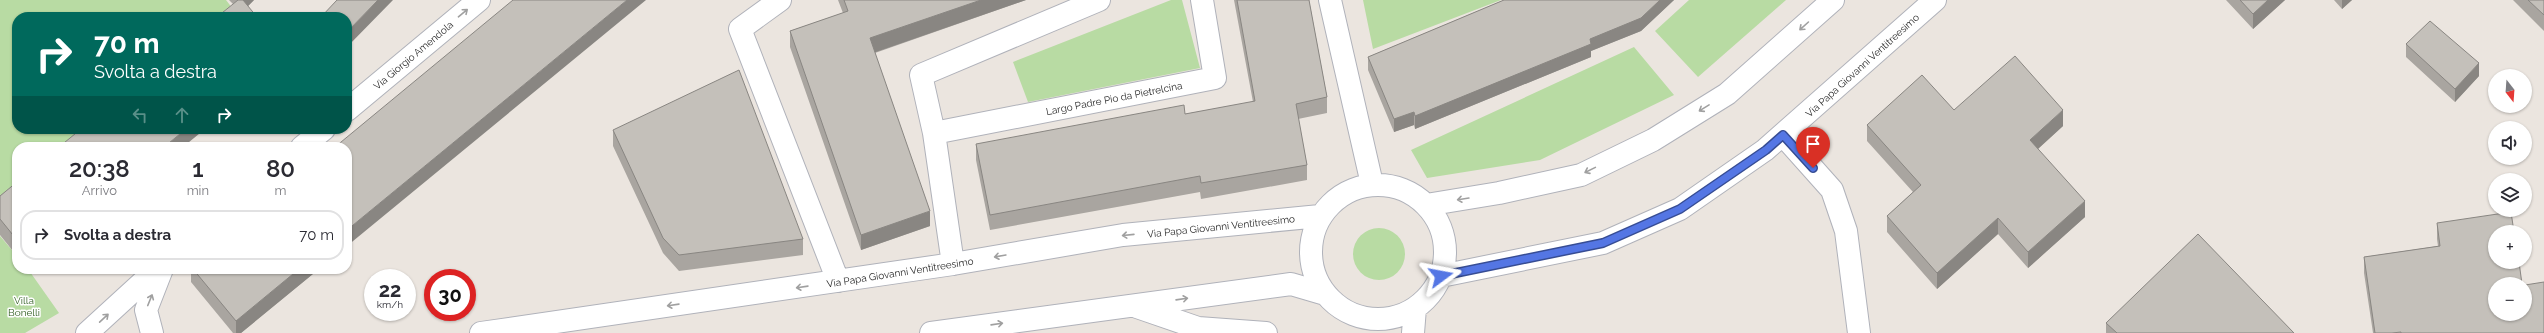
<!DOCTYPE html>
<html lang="it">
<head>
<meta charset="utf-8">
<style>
  body { margin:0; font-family:Raleway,sans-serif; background:#f2f2f3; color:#2b2b33; height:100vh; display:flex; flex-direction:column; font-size:15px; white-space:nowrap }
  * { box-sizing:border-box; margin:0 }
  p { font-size:13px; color:#7c7c81 }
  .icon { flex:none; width:22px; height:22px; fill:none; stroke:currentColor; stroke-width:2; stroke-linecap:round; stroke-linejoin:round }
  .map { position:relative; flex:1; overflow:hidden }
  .sheet { position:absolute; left:12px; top:142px; width:340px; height:132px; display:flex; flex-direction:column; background:#fff; border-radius:16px; box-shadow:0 1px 3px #0004 }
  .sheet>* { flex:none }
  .guide { position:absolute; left:12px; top:12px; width:340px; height:122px; border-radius:16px; box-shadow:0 1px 3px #0004; background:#00695c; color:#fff; overflow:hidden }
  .needle { width:26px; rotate:163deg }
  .fabs { position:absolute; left:2488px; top:69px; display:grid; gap:8px }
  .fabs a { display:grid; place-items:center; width:44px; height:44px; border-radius:50%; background:#fff; box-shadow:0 1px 3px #0004; font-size:20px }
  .speed { position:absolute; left:364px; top:269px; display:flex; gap:8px; font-size:20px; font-weight:700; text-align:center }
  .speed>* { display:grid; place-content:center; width:52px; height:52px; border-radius:50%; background:#fff; box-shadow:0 1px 3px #0004; line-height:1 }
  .speed small { font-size:10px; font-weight:400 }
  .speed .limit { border:6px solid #d22; background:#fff; color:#111 }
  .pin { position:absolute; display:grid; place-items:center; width:34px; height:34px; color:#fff; margin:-41px -17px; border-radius:50% 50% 50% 0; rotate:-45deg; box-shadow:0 0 4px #0007 }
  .pin .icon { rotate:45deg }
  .me { position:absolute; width:44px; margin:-22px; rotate:77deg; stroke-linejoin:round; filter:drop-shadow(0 0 3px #0008) }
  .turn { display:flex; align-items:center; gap:14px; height:84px; padding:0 16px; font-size:18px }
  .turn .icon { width:52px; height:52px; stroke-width:2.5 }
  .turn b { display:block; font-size:28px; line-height:34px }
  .lanes { display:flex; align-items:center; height:38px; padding:0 16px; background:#0003; justify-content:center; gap:20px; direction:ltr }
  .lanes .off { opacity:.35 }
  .eta { display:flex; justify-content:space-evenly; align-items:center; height:68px; text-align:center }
  .eta b { font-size:24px; font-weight:600; line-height:28px }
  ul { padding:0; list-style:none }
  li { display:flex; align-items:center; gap:12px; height:50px; margin:0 8px 6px; padding:0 8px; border:2px solid #e1e1e2; border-radius:16px }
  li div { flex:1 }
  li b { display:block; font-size:15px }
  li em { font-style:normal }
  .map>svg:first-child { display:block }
  .green { fill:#b8dba3 }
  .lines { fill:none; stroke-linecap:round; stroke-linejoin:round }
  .minor-casing { stroke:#b0b2ba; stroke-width:24 }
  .minor { stroke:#fff; stroke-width:22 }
  .wall { fill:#a9a5a0 }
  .shaded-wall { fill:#898682 }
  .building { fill:#c4c0ba; stroke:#898682 }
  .oneway { stroke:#a0a0a0 }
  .route-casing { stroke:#374d94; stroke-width:10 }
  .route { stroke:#5476e4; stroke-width:7 }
  .labels { text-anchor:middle; stroke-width:3; stroke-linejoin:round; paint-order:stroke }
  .street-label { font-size:10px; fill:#2b2b2b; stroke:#fff }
  .park-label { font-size:10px; fill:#336024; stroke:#fff }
</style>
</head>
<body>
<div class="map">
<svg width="2544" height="333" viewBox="0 0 2544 333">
  <rect width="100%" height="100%" fill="#ebe5df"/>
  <!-- green -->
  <path class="green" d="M 0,0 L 226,0 L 236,13 L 231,17 L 17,17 L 17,129 L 96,129 L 74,147 L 17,147 L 17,195 L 0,209 Z
    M 1171,0 L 1182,0 L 1200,68 L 1028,102 L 1013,62 Z
    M 1363,0 L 1501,0 L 1373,49 Z
    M 1689,0 L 1786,0 L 1698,77 L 1655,31 Z
    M 1634,47 L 1674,95 L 1540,160 L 1427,178 L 1411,150 Z
    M1353 254a26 26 0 1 1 52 0a26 26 0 1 1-52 0Z
    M 0,236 L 17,256 L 17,269 L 28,269 L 59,313 L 25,333 L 0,333 Z"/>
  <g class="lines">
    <defs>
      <path id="minor" d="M 780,0 L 740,29 L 838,281
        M 1330,0 L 1372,184
        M 347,110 L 479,0
        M 934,133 L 921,75 L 1099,0
        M 1783,135 L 1832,190 L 1846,231 L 1859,333
        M 302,147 L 324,129
        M1311 252a67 67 0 1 1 134 0a67 67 0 1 1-134 0Z
        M 1426,205 L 1499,193 L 1581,175 L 1653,140 L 1727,94 L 1833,0
        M 953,264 L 934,133 L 1215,78 L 1202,0
        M 1441,276 L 1603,243 L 1680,209 L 1765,150 L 1935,0
        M 1137,307 L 1198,328 L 1266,333
        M 87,333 L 157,269
        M 152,333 L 146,310 L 162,269
        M 481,333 L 953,264 L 1123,235 L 1320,216
        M 931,333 L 1291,284 L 1325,294
        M 1413,333 L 1415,308"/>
    </defs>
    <!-- minor casing -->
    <use href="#minor" class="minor-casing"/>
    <!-- minor -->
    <use href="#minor" class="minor"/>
  </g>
  <!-- wall -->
  <path class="wall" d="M 229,0 L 254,0 L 248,6 L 233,4 Z
    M 838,0 L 1026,0 L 875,53 L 930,226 L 861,250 L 790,47 L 790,31 L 843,13 Z
    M 1234,0 L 1309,0 L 1327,97 L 1327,113 L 1298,119 L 1307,165 L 1307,180 L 1201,199 L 1200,192 L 990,230 L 976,160 L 976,144 L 1185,114 L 1253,102 Z
    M 1504,0 L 1674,0 L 1641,31 L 1591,51 L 1591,57 L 1415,129 L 1414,125 L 1394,132 L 1368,70 L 1368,57 Z
    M 2226,0 L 2285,0 L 2253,29 Z
    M 2334,0 L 2352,0 L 2342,9 Z
    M 2513,0 L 2544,0 L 2544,31 Z
    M 2406,44 L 2479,76 L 2455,102 L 2406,57 Z
    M 1954,110 L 2063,126 L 2038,149 L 2085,217 L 2028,268 L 1998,234 L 1937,289 L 1887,232 L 1887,216 L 1913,192 L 1867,141 L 1867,125 Z
    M 613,130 L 803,239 L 803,255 L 679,271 L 663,253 L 613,146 Z
    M 17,182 L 17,256 L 0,235 L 0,196 Z
    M 2437,223 L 2495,314 L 2544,333 L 2373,333 L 2364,273 L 2364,257 L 2438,246 L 2437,239 Z
    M 191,269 L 319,269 L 241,333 L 233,333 L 191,282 Z
    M 2106,323 L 2294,333 L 2106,333 Z"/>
  <!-- shaded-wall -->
  <path class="shaded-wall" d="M 241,0 L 254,0 L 241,13 Z
    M 378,0 L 393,0 L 347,47 L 347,32 Z
    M 627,0 L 646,0 L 347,246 L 347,230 Z
    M 981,0 L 1026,0 L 870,54 L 870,38 Z
    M 1660,0 L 1674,0 L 1641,31 L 1591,51 L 1591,57 L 1415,129 L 1415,116 Z
    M 2268,0 L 2285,0 L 2253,29 L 2253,14 Z
    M 2342,0 L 2352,0 L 2342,9 Z
    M 2479,63 L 2479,76 L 2455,102 L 2455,89 Z
    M 2063,110 L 2063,126 L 2030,156 L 2030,140 Z
    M 1414,112 L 1414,125 L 1394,132 L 1394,119 Z
    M 186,129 L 205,129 L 183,147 L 164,147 Z
    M 2085,201 L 2085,217 L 2028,268 L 2028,252 Z
    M 930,211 L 930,226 L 861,250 L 861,235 Z
    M 1998,218 L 1998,234 L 1937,289 L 1937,273 Z
    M 299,269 L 319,269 L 241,333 L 236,333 L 236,321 Z"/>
  <!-- building -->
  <path class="building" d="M 238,0 L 243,0 L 257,17 L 217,17 Z
    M 337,0 L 378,0 L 347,32 L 347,17 L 321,17 Z
    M 513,0 L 627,0 L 347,230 L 347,147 L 335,147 Z
    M 844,0 L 981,0 L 870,38 L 930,211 L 861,235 L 790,31 L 848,11 Z
    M 1237,0 L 1309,0 L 1327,97 L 1296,104 L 1307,165 L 1201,183 L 1200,176 L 990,215 L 976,144 L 1184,105 L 1185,114 L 1255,101 Z
    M 1504,0 L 1660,0 L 1641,18 L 1590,39 L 1591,44 L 1415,116 L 1414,112 L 1394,119 L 1368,57 Z
    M 2240,0 L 2268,0 L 2253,14 Z
    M 2528,0 L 2544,0 L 2544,15 Z
    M 2430,21 L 2479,63 L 2455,89 L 2406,44 Z
    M 2015,56 L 2063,110 L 2030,140 L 2085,201 L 2028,252 L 1998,218 L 1937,273 L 1887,216 L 1921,185 L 1867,125 L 1922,75 L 1954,110 Z
    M 739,70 L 803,239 L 679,255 L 663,238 L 613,130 Z
    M 81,129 L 186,129 L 164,147 L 59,147 Z
    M 17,182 L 17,240 L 0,219 L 0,196 Z
    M 2511,212 L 2514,232 L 2495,232 L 2495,262 L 2519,262 L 2522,284 L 2495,284 L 2495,314 L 2525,314 L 2525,285 L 2544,282 L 2544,333 L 2401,333 L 2401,332 L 2392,333 L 2375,333 L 2364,257 L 2440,246 L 2437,223 Z
    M 2198,234 L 2294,333 L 2117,333 L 2106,323 Z
    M 193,269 L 299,269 L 236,321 Z"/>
  <!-- one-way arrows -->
  <defs><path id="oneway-shaft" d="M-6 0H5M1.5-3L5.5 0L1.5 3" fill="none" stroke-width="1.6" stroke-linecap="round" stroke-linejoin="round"/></defs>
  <g class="oneway">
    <use href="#oneway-shaft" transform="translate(463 13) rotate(-40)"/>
    <use href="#oneway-shaft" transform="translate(1804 26) rotate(138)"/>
    <use href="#oneway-shaft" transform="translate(1704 108) rotate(148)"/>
    <use href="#oneway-shaft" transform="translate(1590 170) rotate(154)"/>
    <use href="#oneway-shaft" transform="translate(1463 199) rotate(171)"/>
    <use href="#oneway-shaft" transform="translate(1128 235) rotate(174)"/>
    <use href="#oneway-shaft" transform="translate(1000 256) rotate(170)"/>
    <use href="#oneway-shaft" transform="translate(802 287) rotate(172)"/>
    <use href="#oneway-shaft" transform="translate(1182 299) rotate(-8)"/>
    <use href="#oneway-shaft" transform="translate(150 300) rotate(-68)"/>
    <use href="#oneway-shaft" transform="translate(673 305) rotate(172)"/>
    <use href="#oneway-shaft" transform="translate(104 318) rotate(-43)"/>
    <use href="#oneway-shaft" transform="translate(997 324) rotate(-8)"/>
  </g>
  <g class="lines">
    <defs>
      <path id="route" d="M 1441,276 L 1603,243 L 1680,209 L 1766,150 L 1783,135 L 1813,168"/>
    </defs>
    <!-- route casing -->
    <use href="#route" class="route-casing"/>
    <!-- route -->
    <use href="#route" class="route"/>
  </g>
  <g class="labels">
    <!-- street labels -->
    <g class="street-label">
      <text transform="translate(413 55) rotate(-40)" y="4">Via Giorgio Amendola</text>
      <text transform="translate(1862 65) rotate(-42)" y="4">Via Papa Giovanni Ventitreesimo</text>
      <text transform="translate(1114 98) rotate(-11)" y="4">Largo Padre Pio da Pietrelcina</text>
      <text transform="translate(1221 226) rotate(-6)" y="4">Via Papa Giovanni Ventitreesimo</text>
      <text transform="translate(900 272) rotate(-9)" y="4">Via Papa Giovanni Ventitreesimo</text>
    </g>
    <!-- park labels -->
    <g class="park-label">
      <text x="24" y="304">Villa<tspan x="24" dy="12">Bonelli</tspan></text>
    </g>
  </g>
</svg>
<div class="fabs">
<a><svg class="needle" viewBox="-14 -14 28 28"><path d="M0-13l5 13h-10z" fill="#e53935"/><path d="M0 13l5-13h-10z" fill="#7c7c81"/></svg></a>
<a><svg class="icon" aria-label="sound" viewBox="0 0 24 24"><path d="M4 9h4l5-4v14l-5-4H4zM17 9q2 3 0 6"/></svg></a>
<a><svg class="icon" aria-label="layers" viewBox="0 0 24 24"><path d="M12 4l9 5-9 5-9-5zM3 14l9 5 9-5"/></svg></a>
<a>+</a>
<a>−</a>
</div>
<div class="speed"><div>22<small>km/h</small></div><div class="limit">30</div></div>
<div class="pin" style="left:1813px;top:168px;background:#d93025"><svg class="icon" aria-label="arrive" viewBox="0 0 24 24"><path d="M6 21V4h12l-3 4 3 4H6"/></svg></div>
<svg class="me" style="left:1441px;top:276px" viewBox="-20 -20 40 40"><path d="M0-17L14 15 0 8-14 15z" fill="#5476e4" stroke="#fff" stroke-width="4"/></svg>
<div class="guide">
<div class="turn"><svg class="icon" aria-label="right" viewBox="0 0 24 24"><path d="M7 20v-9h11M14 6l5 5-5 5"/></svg><div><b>70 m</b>Svolta a destra</div></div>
<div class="lanes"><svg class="icon off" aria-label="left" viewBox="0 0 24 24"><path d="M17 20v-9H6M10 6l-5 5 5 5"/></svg><svg class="icon off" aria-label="ahead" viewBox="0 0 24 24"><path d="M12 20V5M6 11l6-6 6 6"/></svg><svg class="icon" aria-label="right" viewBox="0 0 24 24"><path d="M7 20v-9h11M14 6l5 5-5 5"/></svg></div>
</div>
<section class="sheet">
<div class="eta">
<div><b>20:38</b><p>Arrivo</p></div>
<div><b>1</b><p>min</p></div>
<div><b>80</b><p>m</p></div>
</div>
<ul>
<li><svg class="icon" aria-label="right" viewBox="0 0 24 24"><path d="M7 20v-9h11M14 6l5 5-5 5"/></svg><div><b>Svolta a destra</b></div><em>70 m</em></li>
</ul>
</section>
</div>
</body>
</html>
